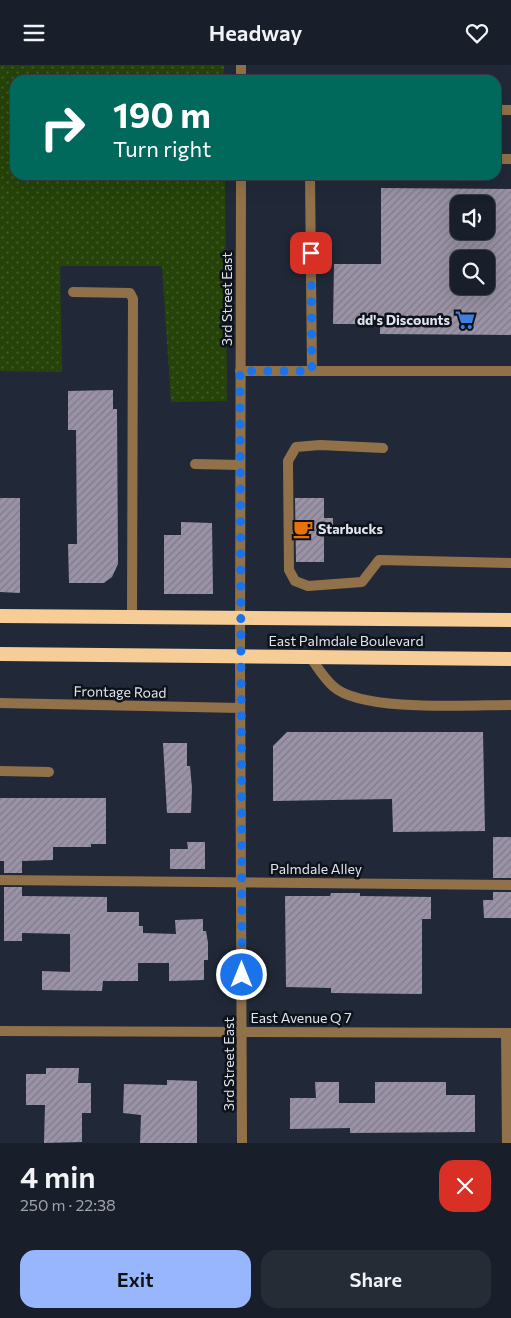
<!DOCTYPE html>
<html lang="en">
<head>
<meta charset="utf-8">
<style>
  body { margin:0; font-family:Commissioner,sans-serif; background:#262c36; color:#f1f3f6; height:100vh; display:flex; flex-direction:column; font-size:19px; white-space:nowrap }
  * { box-sizing:border-box; margin:0 }
  p { font-size:16px; color:#9fa2a8 }
  .icon { flex:none; width:28px; height:28px; fill:none; stroke:currentColor; stroke-width:2; stroke-linecap:round; stroke-linejoin:round }
  .map { position:relative; height:1078px; overflow:hidden }
  .details { display:flex; flex-direction:column; background:#191f2a; flex:1 }
  .details>* { flex:none }
  .banner { position:absolute; left:10px; top:10px; width:491px; height:105px; border-radius:15px; box-shadow:0 5px 20px #0002,0 0 0 1px #373d47; background:#00695c; color:#fff; overflow:hidden }
  .controls { position:absolute; left:450px; top:130px; display:grid; gap:10px }
  .controls a { display:grid; place-items:center; width:45px; height:45px; border-radius:10px; background:#191f2a; box-shadow:0 5px 20px #0002,0 0 0 1px #373d47; font-size:25px }
  .pin { position:absolute; display:grid; place-items:center; width:42px; height:42px; color:#fff; margin:-21px; border-radius:10px; box-shadow:0 2px 8px #0006 }
  .me { position:absolute; width:55px; margin:-28px; rotate:0deg; stroke-linejoin:round; filter:drop-shadow(0 0 4px #0008) }
  .turn { display:flex; align-items:center; gap:18px; height:105px; padding:0 20px; font-size:22px }
  .turn .icon { width:65px; height:65px; stroke-width:2.5 }
  .turn b { display:block; font-size:35px; line-height:42px }
  .round { display:grid; place-items:center; flex:none; width:52px; height:52px; border-radius:15px; background:#262c36 }
  .overview { display:flex; align-items:center; justify-content:space-between; height:85px; padding:0 20px }
  h1 { font-size:30px; font-weight:600; line-height:38px }
  .primary-button { display:flex; gap:10px; margin-top:auto; padding:10px 20px }
  .primary-button a { flex:1; height:58px; border-radius:15px; background:#97b6fd; color:#111; font-size:20px; font-weight:600; line-height:58px; text-align:center }
  .primary-button a+a { background:#262c36; color:#f1f3f6 }
  header { display:flex; justify-content:space-between; align-items:center; height:65px; padding:0 20px; background:#191f2a; font-size:22px; font-weight:600 }
  .map>svg:first-child { display:block }
  .grass { fill:url(#grass-dots) }
  .building { fill:url(#building-hatch); fill-rule:evenodd }
  .lines { fill:none; stroke-linecap:round; stroke-linejoin:round }
  .service { stroke:#917149; stroke-width:10 }
  .minor { stroke:#917149; stroke-width:10 }
  .trunk { stroke:#f6cc97; stroke-width:14 }
  .route { stroke:#1a73e8; stroke-width:9; stroke-dasharray:0 16.2 }
  .labels { text-anchor:middle; stroke-width:5; stroke-linejoin:round; paint-order:stroke }
  .street-label { font-size:14px; fill:#dfe4ef; stroke:#0e1219 }
  .poi-label { font-size:14px; font-weight:bold; fill:#dfe4ef; stroke:#0e1219; text-anchor:end }
</style>
</head>
<body>
<header><svg class="icon" aria-label="menu" viewBox="0 0 24 24"><path d="M4 6h16M4 12h16M4 18h16"/></svg>Headway<svg class="icon" aria-label="heart" viewBox="0 0 24 24"><path d="M12 20l-8-8c-3-5 5-10 8-4 3-6 11-1 8 4z"/></svg></header>
<div class="map">
<svg width="511" height="1078" viewBox="0 0 511 1078">
  <defs>
    <pattern id="grass-dots" width="8" height="8" patternUnits="userSpaceOnUse" patternTransform="scale(1.25)"><rect width="8" height="8" fill="#264309"/><path d="M2 2h.1M6 6h.1" fill="none" stroke="#455e2d" stroke-width="1.8" stroke-linecap="round"/></pattern>
    <pattern id="building-hatch" width="6" height="6" patternUnits="userSpaceOnUse" patternTransform="scale(1.25)"><rect width="6" height="6" fill="#9a92a6"/><path d="M-1 1l2-2M0 6l6-6M5 7l2-2" fill="none" stroke="#807b8a"/></pattern>
  </defs>
  <rect width="100%" height="100%" fill="#212938"/>
  <!-- grass -->
  <path class="grass" d="M 0,0 L 224,0 L 224,15 L 15,15 L 15,110 L 225,110 L 227,336 L 171,337 L 162,201 L 60,201 L 62,307 L 0,306 Z"/>
  <!-- building -->
  <path class="building" d="M 381,123 L 511,124 L 511,270 L 380,269 L 380,259 L 333,259 L 334,199 L 381,199 ZM 459,139 L 486,139 L 486,166 L 459,166 ZM 459,194 L 486,194 L 486,221 L 459,221 Z
    M 113,325 L 113,344 L 117,344 L 118,499 L 112,512 L 104,518 L 69,518 L 68,479 L 77,479 L 76,365 L 68,365 L 68,326 Z
    M 0,433 L 20,433 L 20,528 L 0,527 Z
    M 295,433 L 324,433 L 324,453 L 333,453 L 333,467 L 324,467 L 324,497 L 296,497 Z
    M 181,457 L 212,458 L 213,529 L 164,529 L 164,470 L 181,470 Z
    M 287,667 L 483,667 L 485,766 L 393,767 L 392,734 L 273,736 L 273,681 Z
    M 163,678 L 187,678 L 187,701 L 190,701 L 192,723 L 191,748 L 167,748 Z
    M 0,733 L 106,733 L 106,779 L 91,779 L 91,782 L 53,782 L 53,795 L 22,796 L 22,808 L 4,808 L 4,796 L 0,796 Z
    M 493,772 L 511,772 L 511,813 L 493,813 Z
    M 187,777 L 205,777 L 205,804 L 170,804 L 170,784 L 188,784 Z
    M 4,822 L 22,822 L 22,831 L 107,832 L 107,847 L 139,847 L 139,861 L 143,861 L 143,868 L 176,869 L 175,855 L 203,854 L 203,866 L 206,866 L 208,878 L 208,895 L 204,895 L 204,915 L 169,916 L 169,898 L 138,898 L 138,916 L 103,916 L 102,926 L 42,925 L 42,906 L 70,907 L 70,869 L 22,868 L 22,876 L 4,876 Z
    M 493,827 L 511,827 L 511,853 L 484,853 L 483,835 L 493,835 Z
    M 331,828 L 360,828 L 360,831 L 431,832 L 431,854 L 422,854 L 422,929 L 331,928 L 331,923 L 286,922 L 285,831 L 330,831 Z
    M 46,1003 L 79,1003 L 78,1018 L 91,1018 L 91,1048 L 82,1048 L 82,1077 L 44,1078 L 45,1040 L 26,1040 L 26,1009 L 46,1009 Z
    M 167,1015 L 197,1016 L 197,1078 L 140,1078 L 141,1050 L 123,1048 L 124,1019 L 167,1020 Z
    M 315,1017 L 339,1017 L 339,1038 L 375,1038 L 375,1017 L 446,1017 L 446,1030 L 475,1030 L 475,1067 L 350,1068 L 350,1063 L 290,1064 L 290,1033 L 316,1033 Z"/>
  <g class="lines">
    <!-- service -->
    <path class="service" d="M 496,45 L 511,45
      M 496,94 L 511,94
      M 310,110 L 312,306
      M 73,227 L 130,228 L 133,234 L 132,552
      M 240,306 L 511,306
      M 383,383 L 320,380 L 296,382 L 288,396 L 289,505 L 295,516 L 308,521 L 362,517 L 379,495 L 511,498
      M 195,399 L 240,400
      M 0,706 L 49,707
      M 0,815 L 511,820"/>
    <!-- minor -->
    <path class="minor" d="M 241,0 L 241,15
      M 241,110 L 240,592 L 242,1078
      M 310,592 C 317,601 324,614 334,622 C 362,647 471,640 511,640
      M 0,638 L 240,643
      M 0,966 L 511,968
      M 506,968 L 507,1078"/>
    <!-- trunk -->
    <path class="trunk" d="M 0,551 L 511,555
      M 0,589 L 511,594"/>
  </g>
  <g class="lines">
    <!-- route -->
    <path class="route" d="M 242,910 L 240,306 L 312,306 L 311,188"/>
  </g>
  <!-- icons -->
  <defs>
    <symbol id="supermarket-bare" viewBox="-9 -9 18 18"><path d="M-6-5.5h2.5l.6 2H6L4.5 2H-2.5L-4.4-4H-6ZM-1.5 3.2a1.3 1.3 0 1 0 .1 0ZM3 3.2a1.3 1.3 0 1 0 .1 0Z" fill="#3f7fe0" stroke="#0e1219" stroke-width="2.5" paint-order="stroke"/></symbol>
    <symbol id="cafe-bare" viewBox="-9 -9 18 18"><path d="M-5.5-4.5H6V0H3Q3 3.5 0 3.5H-2.5Q-5.5 3.5-5.5 0ZM3-3.2v2h1.7v-2ZM-6 4.5H4V6H-6Z" fill="#e8710a" stroke="#0e1219" stroke-width="2.5" paint-order="stroke"/></symbol>
  </defs>
  <g fill-rule="evenodd">
    <use href="#supermarket-bare" x="451" y="241" width="28" height="28"/>
    <use href="#cafe-bare" x="289" y="450" width="28" height="28"/>
  </g>
  <g class="labels">
    <!-- street labels -->
    <g class="street-label">
      <text transform="translate(227 234) rotate(-90)" y="5">3rd Street East</text>
      <text x="346" y="581">East Palmdale Boulevard</text>
      <text transform="translate(120 627) rotate(1)" y="5">Frontage Road</text>
      <text x="316" y="809">Palmdale Alley</text>
      <text x="301" y="958">East Avenue Q 7</text>
      <text transform="translate(229 999) rotate(-90)" y="5">3rd Street East</text>
    </g>
    <!-- poi labels -->
    <g class="poi-label">
      <text x="450" y="260">dd's Discounts</text>
      <text x="318" y="469" text-anchor="start">Starbucks</text>
    </g>
  </g>
</svg>
<div class="controls">
<a><svg class="icon" aria-label="sound" viewBox="0 0 24 24"><path d="M4 9h4l5-4v14l-5-4H4zM17 9q2 3 0 6"/></svg></a>
<a><svg class="icon" aria-label="search" viewBox="0 0 24 24"><circle cx="10" cy="10" r="6"/><path d="M15 15l6 6"/></svg></a>
</div>
<div class="pin" style="left:311px;top:188px;background:#d93025"><svg class="icon" aria-label="arrive" viewBox="0 0 24 24"><path d="M6 21V4h12l-3 4 3 4H6"/></svg></div>
<svg class="me" style="left:242px;top:910px" viewBox="-20 -20 40 40"><circle r="17" fill="#1a73e8" stroke="#fff" stroke-width="3"/><path d="M0-11L8 9 0 5-8 9z" fill="#fff"/></svg>
<div class="banner">
<div class="turn"><svg class="icon" aria-label="right" viewBox="0 0 24 24"><path d="M7 20v-9h11M14 6l5 5-5 5"/></svg><div><b>190 m</b>Turn right</div></div>
</div>
</div>
<section class="details">
<div class="overview"><div><h1>4 min</h1><p>250 m · 22:38</p></div><a class="round" style="background:#d93025;color:#fff"><svg class="icon" aria-label="close" viewBox="0 0 24 24"><path d="M6 6l12 12M18 6L6 18"/></svg></a></div>
<div class="primary-button"><a>Exit</a><a>Share</a></div>
</section>
</body>
</html>
